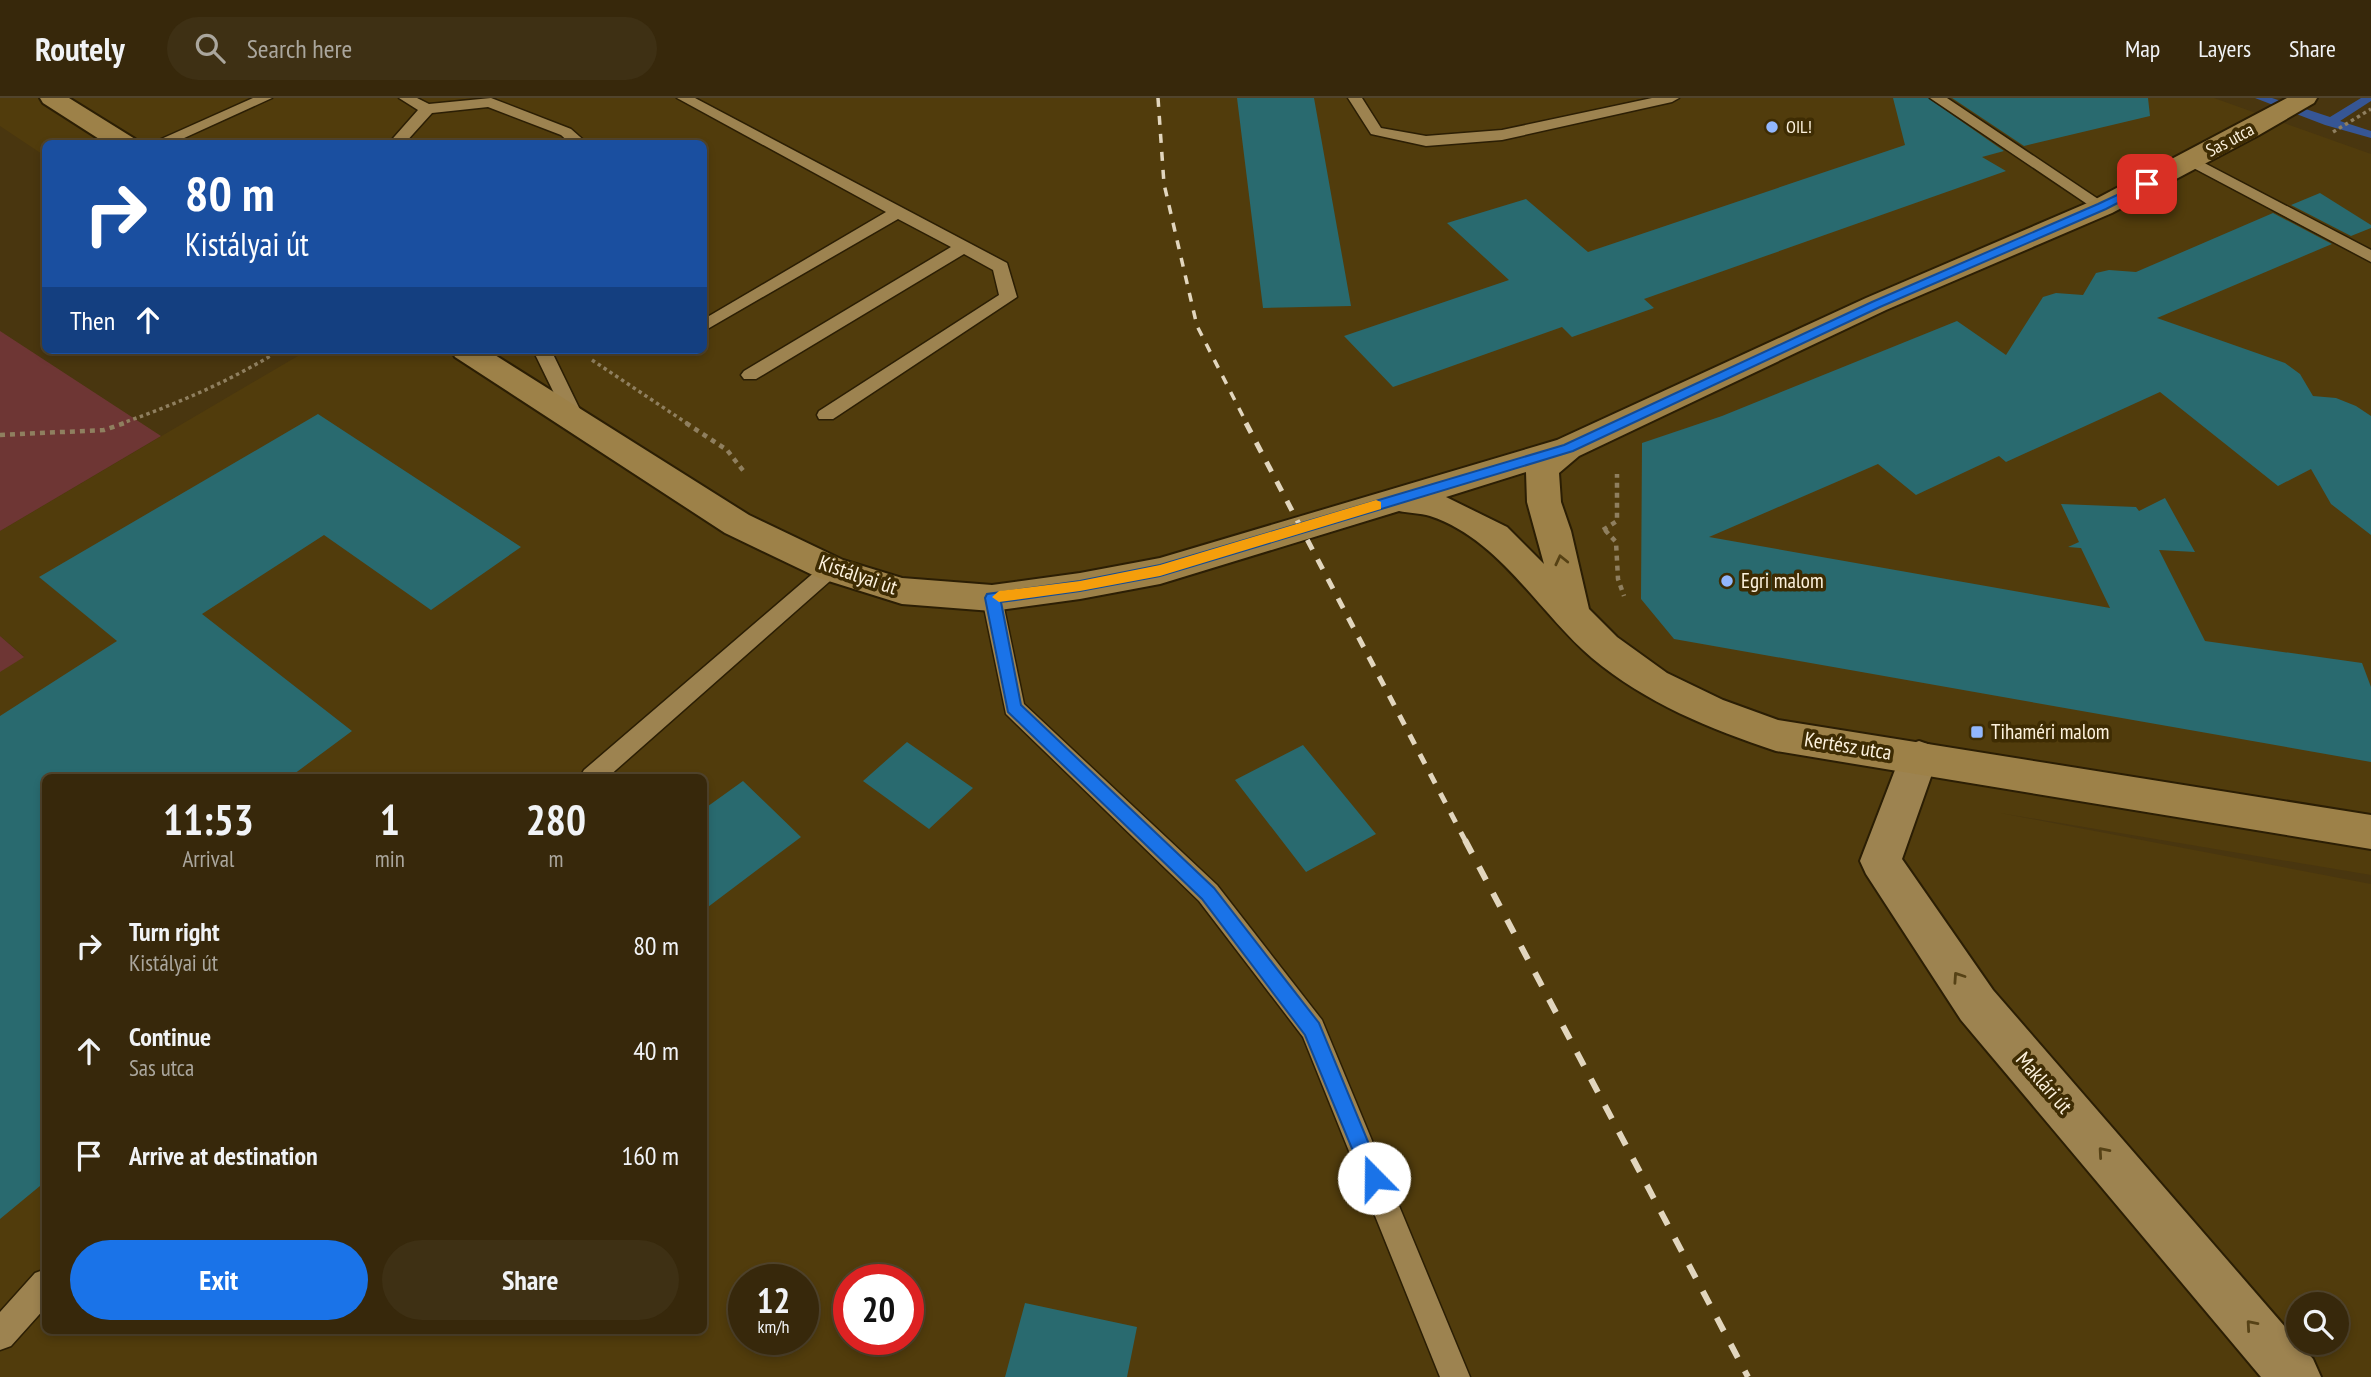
<!DOCTYPE html>
<html lang="en">
<head>
<meta charset="utf-8">
<style>
  body { margin:0; font-family:"PT Sans Narrow",sans-serif; background:#3e3014; color:#f1f3f6; height:100vh; display:flex; flex-direction:column; font-size:26px; white-space:nowrap }
  * { box-sizing:border-box; margin:0 }
  p { font-size:23px; color:#aaa69d }
  .icon { flex:none; width:38px; height:38px; fill:none; stroke:currentColor; stroke-width:2; stroke-linecap:round; stroke-linejoin:round }
  .map { position:relative; flex:1; overflow:hidden }
  .drawer { position:absolute; left:42px; top:676px; width:665px; height:560px; display:flex; flex-direction:column; background:#37280b; border-radius:10px; box-shadow:0 4px 10px #0003,0 0 0 2px #51442c }
  .drawer>* { flex:none }
  .top-card { position:absolute; left:42px; top:42px; width:665px; height:214px; border-radius:10px; box-shadow:0 4px 10px #0003,0 0 0 2px #51442c; background:#1a4fa0; color:#fff; overflow:hidden }
  .tools { position:absolute; left:2286px; top:1194px; display:grid; gap:14px }
  .tools a { display:grid; place-items:center; width:63px; height:63px; border-radius:50%; background:#37280b; box-shadow:0 4px 10px #0003,0 0 0 2px #51442c; font-size:35px }
  .speed { position:absolute; left:728px; top:1166px; display:flex; gap:14px; font-size:35px; font-weight:700; text-align:center }
  .speed>* { display:grid; place-content:center; width:91px; height:91px; border-radius:50%; background:#37280b; box-shadow:0 4px 10px #0003,0 0 0 2px #51442c; line-height:1 }
  .speed small { font-size:18px; font-weight:400 }
  .speed .limit { border:10px solid #d22; background:#fff; color:#111 }
  .pin { position:absolute; display:grid; place-items:center; width:60px; height:60px; color:#fff; margin:-30px; border-radius:14px; box-shadow:0 4px 10px #0006 }
  .me { position:absolute; width:77px; margin:-38px; rotate:338deg; stroke-linejoin:round; filter:drop-shadow(0 0 5px #0008) }
  .turn { display:flex; align-items:center; gap:24px; height:147px; padding:0 28px; font-size:32px }
  .turn .icon { width:91px; height:91px; stroke-width:2.5 }
  .turn b { display:block; font-size:49px; line-height:60px }
  .then { display:flex; align-items:center; height:66px; padding:0 28px; background:#0003; gap:14px; font-size:26px }
  .eta { display:flex; justify-content:space-evenly; align-items:center; height:119px; text-align:center }
  .eta b { font-size:42px; font-weight:600; line-height:49px }
  .cta { display:flex; gap:14px; margin-top:auto; padding:14px 28px }
  .cta a { flex:1; height:80px; border-radius:42px; background:#1a73e8; color:#fff; font-size:28px; font-weight:600; line-height:80px; text-align:center }
  .cta a+a { background:#3e3014; color:#f1f3f6 }
  ul { padding:0; list-style:none }
  li { display:flex; align-items:center; gap:21px; height:105px; padding:0 28px }
  li div { flex:1 }
  li b { display:block; font-size:26px }
  li em { font-style:normal }
  header { display:flex; align-items:center; gap:42px; box-sizing:border-box; height:98px; padding:0 35px; background:#37280b; border-bottom:2px solid #51442c }
  header strong { font-size:33px }
  nav { display:flex; gap:38px; margin-inline-start:auto; font-size:24px }
  .search { width:490px; height:63px; background:#3e3014; display:flex; align-items:center; gap:18px; box-sizing:border-box; padding:0 24px; border-radius:38px; color:#aaa69d; font-size:26px }
  .map>svg:first-child { display:block }
  .built { fill:#513c0c; fill-rule:evenodd }
  .green { fill:#6e3634 }
  .lines { fill:none; stroke-linecap:round; stroke-linejoin:round }
  .stream { fill:#365695; fill-rule:evenodd }
  .building { fill:#296a6f }
  .service-casing { stroke:#2b1e04; stroke-width:3 }
  .minor-casing { stroke:#2b1e04; stroke-width:4 }
  .secondary-casing { stroke:#2b1e04; stroke-width:4 }
  .path-far1 { stroke:#8f7f5f; stroke-width:3.5; stroke-dasharray:3.5 3.5; stroke-linecap:butt }
  .path { stroke:#8f7f5f; stroke-width:4.5; stroke-dasharray:5 5; stroke-linecap:butt }
  .service { fill:#9d8350; fill-rule:evenodd }
  .minor { fill:#9d8350; fill-rule:evenodd }
  .secondary { fill:#9d8148; fill-rule:evenodd }
  .rail-far2 { stroke:#e2d6be; stroke-width:3.5; stroke-dasharray:9 9; stroke-linecap:butt }
  .rail-far1 { stroke:#e2d6be; stroke-width:5; stroke-dasharray:11 11; stroke-linecap:butt }
  .rail { stroke:#e2d6be; stroke-width:6; stroke-dasharray:15 15; stroke-linecap:butt }
  .oneway { stroke:#564114 }
  .oneway2 { stroke:#564216 }
  .route { fill:#1a73e8; stroke:#114b97; stroke-width:2 }
  .slow { fill:#f59e0b }
  .poi-dot { fill:#92b7fd; stroke:#3e2c03; stroke-width:2.5 }
  .labels { text-anchor:middle; stroke-width:7; stroke-linejoin:round; paint-order:stroke }
  .far-poi-label { font-size:18px; fill:#fdf2dd; stroke:#3e2c03; text-anchor:start }
  .far-street-label { font-size:18px; fill:#fdf2dd; stroke:#3e2c03 }
  .street-label { font-size:21px; fill:#fdf2dd; stroke:#3e2c03 }
  .poi-label { font-size:21px; fill:#fdf2dd; stroke:#3e2c03; text-anchor:start }
</style>
</head>
<body>
<header>
<strong>Routely</strong>
<div class="search"><svg class="icon" aria-label="search" viewBox="0 0 24 24"><circle cx="10" cy="10" r="6"/><path d="M15 15l6 6"/></svg>Search here</div>
<nav><a>Map</a><a>Layers</a><a>Share</a></nav>
</header>
<div class="map">
<svg width="2371" height="1279" viewBox="0 0 2371 1279">
  <rect width="100%" height="100%" fill="#49360f"/>
  <!-- built -->
  <path class="built" d="M 0,0 L 2214,0 L 2371,56 L 2371,777 L 2000,715 L 2371,786 L 2371,1279 L 0,1279 L 0,574 L 24,558 L 0,538 L 0,433 L 308,252 L 704,252 L 704,46 L 46,46 L 45,58 L 0,28 ZM 46,679 L 704,679 L 704,1232 L 46,1232 ZM 744,1181 L 803,1181 L 803,1241 L 744,1241 ZM 849,1181 L 908,1181 L 908,1241 L 849,1241 ZM 2298,1206 L 2336,1206 L 2336,1244 L 2298,1244 Z"/>
  <!-- green -->
  <path class="green" d="M 0,233 L 161,338 L 0,433 Z
    M 0,538 L 24,559 L 0,574 Z"/>
  <g class="lines">
    <!-- stream -->
    <path class="stream" d="M 2255,0 L 2272,0 L 2330,19 L 2361,0 L 2371,0 L 2371,3 L 2340,23 L 2371,33 L 2371,40 L 2325,27 Z"/>
  </g>
  <!-- building -->
  <path class="building" d="M 1237,0 L 1314,0 L 1351,208 L 1263,210 Z
    M 1893,0 L 1928,0 L 2004,53 L 1982,59 L 2006,73 L 1644,201 L 1654,210 L 1572,239 L 1562,229 L 1393,289 L 1344,238 L 1509,182 L 1447,125 L 1526,101 L 1588,154 L 1905,47 Z
    M 1952,0 L 2148,0 L 2150,18 L 2024,48 Z
    M 2320,95 L 2371,127 L 2371,130 L 2351,138 L 2291,107 Z
    M 2273,115 L 2332,146 L 2157,220 L 2285,265 L 2300,276 L 2313,298 L 2336,300 L 2356,308 L 2371,318 L 2371,437 L 2331,406 L 2311,371 L 2278,388 L 2160,294 L 2006,364 L 1999,358 L 1916,397 L 1878,366 L 1709,439 L 2110,510 L 2081,450 L 2068,449 L 2079,444 L 2061,406 L 2136,409 L 2139,413 L 2165,400 L 2195,454 L 2159,452 L 2205,543 L 2362,565 L 2371,589 L 2371,664 L 1674,541 L 1641,501 L 1642,345 L 1722,318 L 1957,223 L 2006,257 L 2043,199 L 2056,195 L 2083,197 L 2096,175 L 2109,172 L 2136,174 Z
    M 318,316 L 521,449 L 431,512 L 324,437 L 202,516 L 352,633 L 290,679 L 46,679 L 46,1083 L 0,1121 L 0,618 L 117,543 L 39,479 Z
    M 907,644 L 973,690 L 929,731 L 863,683 Z
    M 1303,647 L 1376,736 L 1306,774 L 1235,682 Z
    M 743,683 L 801,739 L 704,812 L 704,711 Z
    M 1025,1205 L 1137,1229 L 1127,1279 L 1005,1279 Z"/>
  <g class="lines">
    <defs>
      <path id="service" d="M 253,0 L 272,0 L 171,46 L 150,46 Z
        M 399,0 L 417,0 L 429,6 L 491,0 L 571,31 L 588,46 L 571,46 L 561,37 L 488,9 L 432,15 L 404,46 L 388,46 L 418,12 Z
        M 677,0 L 695,0 L 1007,165 L 1017,199 L 833,321 L 819,321 L 817,317 L 819,313 L 999,197 L 993,172 L 964,156 L 756,281 L 744,281 L 741,277 L 744,273 L 951,149 L 898,121 L 704,233 L 704,221 L 886,114 Z
        M 1348,0 L 1362,0 L 1381,30 L 1426,38 L 1502,32 L 1652,0 L 1679,0 L 1672,4 L 1502,42 L 1426,48 L 1371,36 Z
        M 1930,0 L 1947,0 L 2110,109 L 2108,112 L 2096,112 Z
        M 2191,58 L 2371,152 L 2371,164 L 2186,66 L 2183,63 L 2186,60 Z
        M 533,252 L 551,252 L 585,322 L 583,326 L 569,326 Z
        M 831,463 L 838,466 L 841,471 L 838,476 L 608,679 L 580,679 L 584,672 L 824,466 Z
        M 992,492 L 999,494 L 1002,500 L 1024,606 L 1217,787 L 1322,922 L 1470,1279 L 1440,1279 L 1303,939 L 1199,803 L 1006,616 L 982,500 L 985,494 Z
        M 46,1171 L 46,1209 L 11,1248 L 0,1252 L 0,1214 L 35,1175 Z"/>
      <path id="minor" d="M 1919,643 L 1933,648 L 1938,659 L 1902,761 L 1993,892 L 2313,1261 L 2321,1279 L 2261,1279 L 1961,922 L 1866,776 L 1860,763 L 1900,659 L 1905,648 Z"/>
      <path id="secondary" d="M 40,0 L 69,0 L 135,41 L 139,46 L 107,46 L 43,5 Z
        M 2287,0 L 2317,0 L 2314,5 L 2259,37 L 2112,115 L 1886,212 L 1579,358 L 1559,375 L 1561,404 L 1571,433 L 1589,511 L 1617,539 L 1667,575 L 1723,602 L 1778,622 L 2371,717 L 2371,751 L 1776,653 C 1710,631 1646,605 1592,560 C 1539,515 1500,441 1430,418 C 1420,415 1409,415 1399,413 L 1160,486 L 1080,501 L 992,513 L 902,506 L 819,480 L 725,435 L 455,259 L 451,252 L 487,252 L 749,417 L 843,462 L 902,480 L 992,487 L 1080,475 L 1160,460 L 1557,342 L 1866,200 L 2092,103 ZM 1526,374 L 1527,404 L 1544,466 L 1507,429 L 1446,399 Z"/>
    </defs>
    <!-- service casing -->
    <use href="#service" class="service-casing"/>
    <!-- minor casing -->
    <use href="#minor" class="minor-casing"/>
    <!-- secondary casing -->
    <use href="#secondary" class="secondary-casing"/>
    <!-- path-far1 -->
    <path class="path-far1" d="M 2333,34 L 2371,11
      M 592,262 L 688,326
      M 120,326 C 176,306 229,284 280,252"/>
    <!-- path -->
    <path class="path" d="M 686,325 L 727,352 L 745,375
      M 0,337 L 104,332 L 125,325
      M 1603,432 L 1617,423 L 1617,376
      M 1605,432 L 1616,444 L 1618,481 L 1624,498"/>
    <!-- service -->
    <use href="#service" class="service"/>
    <!-- minor -->
    <use href="#minor" class="minor"/>
    <!-- secondary -->
    <use href="#secondary" class="secondary"/>
    <!-- rail-far2 -->
    <path class="rail-far2" d="M 1158,0 L 1164,86 L 1197,228 L 1247,326"/>
    <!-- rail-far1 -->
    <path class="rail-far1" d="M 1246,325 L 1466,744"/>
    <!-- rail -->
    <path class="rail" d="M 1465,742 L 1748,1279"/>
  </g>
  <!-- one-way arrows -->
  <defs><path id="oneway-chevron" d="M-2-3.5L2.5 0L-2 3.5" fill="none" stroke-width="1.6" stroke-linecap="round" stroke-linejoin="round" transform="scale(1.75)"/></defs>
  <use class="oneway" href="#oneway-chevron" transform="translate(1561 462) rotate(-103)"/>
  <g class="oneway2">
    <use href="#oneway-chevron" transform="translate(1958 879) rotate(-124)"/>
    <use href="#oneway-chevron" transform="translate(2103 1054) rotate(-131)"/>
    <use href="#oneway-chevron" transform="translate(2251 1227) rotate(-131)"/>
  </g>
  <!-- route -->
  <path class="route" d="M 2147,83 L 2152,86 L 2151,88 L 2106,111 L 1880,209 L 1573,353 L 1160,478 L 1080,493 L 1001,504 L 1021,607 L 1214,790 L 1319,925 L 1383,1080 L 1381,1087 L 1374,1090 L 1367,1087 L 1305,937 L 1202,801 L 1008,614 L 985,500 L 987,496 L 1080,483 L 1160,467 L 1564,347 L 1872,204 L 2098,106 Z"/>
  <!-- slow -->
  <path class="slow" d="M 1376,402 L 1381,404 L 1381,411 L 1160,478 L 1080,493 L 999,504 L 992,499 L 999,493 L 1080,483 L 1160,467 Z"/>
  <!-- markers -->
  <g class="poi-dot">
    <circle cx="1772" cy="29" r="7"/>
    <circle cx="1727" cy="483" r="7"/>
    <rect x="1970" y="627" width="14" height="14" rx="3.5"/>
  </g>
  <g class="labels">
    <!-- far-poi labels -->
    <g class="far-poi-label">
      <text x="1786" y="35">OIL!</text>
    </g>
    <!-- far-street labels -->
    <g class="far-street-label">
      <text transform="translate(2230 42) rotate(-28)" y="6">Sas utca</text>
    </g>
    <!-- street labels -->
    <g class="street-label">
      <text transform="translate(858 477) rotate(19)" y="7">Kistályai út</text>
      <text transform="translate(1848 648) rotate(9)" y="7">Kertész utca</text>
      <text transform="translate(2044 985) rotate(49)" y="7">Maklári út</text>
    </g>
    <!-- poi labels -->
    <g class="poi-label">
      <text x="1741" y="490">Egri malom</text>
      <text x="1991" y="641">Tihaméri malom</text>
    </g>
  </g>
</svg>
<div class="tools">
<a><svg class="icon" aria-label="search" viewBox="0 0 24 24"><circle cx="10" cy="10" r="6"/><path d="M15 15l6 6"/></svg></a>
</div>
<div class="speed"><div>12<small>km/h</small></div><div class="limit">20</div></div>
<div class="pin" style="left:2147px;top:86px;background:#d93025"><svg class="icon" aria-label="arrive" viewBox="0 0 24 24"><path d="M6 21V4h12l-3 4 3 4H6"/></svg></div>
<svg class="me" style="left:1374px;top:1080px" viewBox="-20 -20 40 40"><circle r="19" fill="#fff"/><path d="M0-13L10 11 0 6-10 11z" fill="#1a73e8"/></svg>
<div class="top-card">
<div class="turn"><svg class="icon" aria-label="right" viewBox="0 0 24 24"><path d="M7 20v-9h11M14 6l5 5-5 5"/></svg><div><b>80 m</b>Kistályai út</div></div>
<div class="then">Then<svg class="icon" aria-label="ahead" viewBox="0 0 24 24"><path d="M12 20V5M6 11l6-6 6 6"/></svg></div>
</div>
<section class="drawer">
<div class="eta">
<div><b>11:53</b><p>Arrival</p></div>
<div><b>1</b><p>min</p></div>
<div><b>280</b><p>m</p></div>
</div>
<ul>
<li><svg class="icon" aria-label="right" viewBox="0 0 24 24"><path d="M7 20v-9h11M14 6l5 5-5 5"/></svg><div><b>Turn right</b><p>Kistályai út</p></div><em>80 m</em></li>
<li><svg class="icon" aria-label="ahead" viewBox="0 0 24 24"><path d="M12 20V5M6 11l6-6 6 6"/></svg><div><b>Continue</b><p>Sas utca</p></div><em>40 m</em></li>
<li><svg class="icon" aria-label="arrive" viewBox="0 0 24 24"><path d="M6 21V4h12l-3 4 3 4H6"/></svg><div><b>Arrive at destination</b></div><em>160 m</em></li>
</ul>
<div class="cta"><a>Exit</a><a>Share</a></div>
</section>
</div>
</body>
</html>
